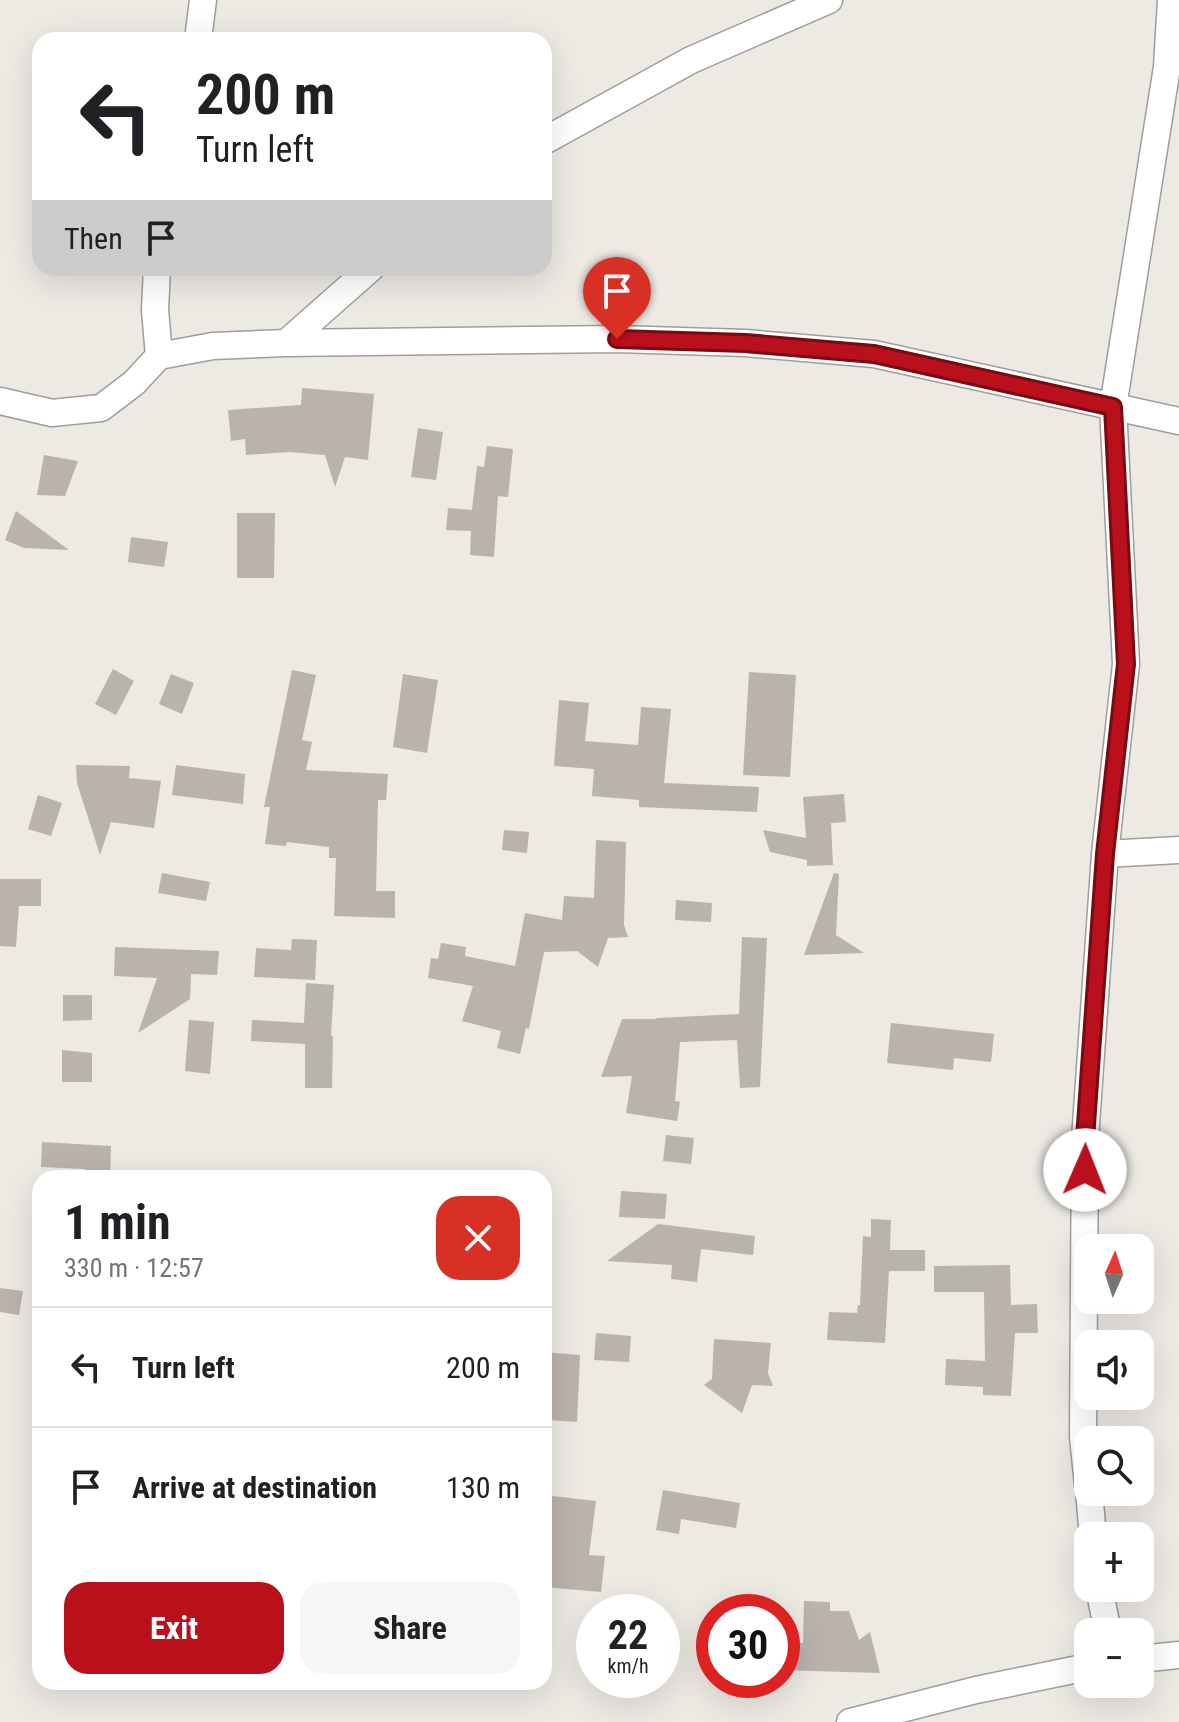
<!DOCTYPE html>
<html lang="en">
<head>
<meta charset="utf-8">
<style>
  body { margin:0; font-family:"Roboto Condensed",sans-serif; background:#f6f6f6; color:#202124; height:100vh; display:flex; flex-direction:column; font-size:30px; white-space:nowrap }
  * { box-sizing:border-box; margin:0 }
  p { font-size:26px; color:#757577 }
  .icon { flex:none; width:44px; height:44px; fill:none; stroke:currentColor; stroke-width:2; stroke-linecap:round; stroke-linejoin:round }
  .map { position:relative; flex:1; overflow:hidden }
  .drawer { position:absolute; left:32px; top:1170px; width:520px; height:520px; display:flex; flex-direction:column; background:#fff; border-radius:24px; box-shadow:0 8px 32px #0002 }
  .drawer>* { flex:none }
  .banner { position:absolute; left:32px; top:32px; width:520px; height:244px; border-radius:24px; box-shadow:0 8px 32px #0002; background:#fff; color:#202124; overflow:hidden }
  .needle { width:52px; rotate:3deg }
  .fabs { position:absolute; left:1074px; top:1234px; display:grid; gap:16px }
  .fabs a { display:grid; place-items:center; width:80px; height:80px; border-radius:16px; background:#fff; box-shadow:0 8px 32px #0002; font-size:40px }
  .speed { position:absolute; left:576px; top:1594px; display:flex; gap:16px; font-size:40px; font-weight:700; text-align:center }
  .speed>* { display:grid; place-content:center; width:104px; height:104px; border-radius:50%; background:#fff; box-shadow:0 8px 32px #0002; line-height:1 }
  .speed small { font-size:20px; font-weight:400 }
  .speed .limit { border:12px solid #d22; background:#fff; color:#111 }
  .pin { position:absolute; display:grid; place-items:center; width:68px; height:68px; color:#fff; margin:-82px -34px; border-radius:50% 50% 50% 0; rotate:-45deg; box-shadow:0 0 8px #0007 }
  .pin .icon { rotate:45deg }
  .me { position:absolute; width:88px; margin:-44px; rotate:1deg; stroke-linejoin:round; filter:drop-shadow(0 0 6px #0008) }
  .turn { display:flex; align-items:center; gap:28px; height:168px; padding:0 32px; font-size:36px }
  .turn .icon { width:104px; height:104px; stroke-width:2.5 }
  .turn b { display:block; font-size:56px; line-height:68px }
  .then { display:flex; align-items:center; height:76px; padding:0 32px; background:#0003; gap:16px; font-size:30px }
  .round { display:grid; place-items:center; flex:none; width:84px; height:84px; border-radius:24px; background:#f6f6f6 }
  .overview { display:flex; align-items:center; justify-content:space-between; height:136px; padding:0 32px }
  h1 { font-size:48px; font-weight:700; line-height:60px }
  .primary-button { display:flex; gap:16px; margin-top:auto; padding:16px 32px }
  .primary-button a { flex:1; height:92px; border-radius:24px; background:#b9101c; color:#fff; font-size:32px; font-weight:700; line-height:92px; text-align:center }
  .primary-button a+a { background:#f6f6f6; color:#202124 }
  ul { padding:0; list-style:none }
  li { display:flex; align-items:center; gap:24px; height:120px; padding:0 32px; border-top:2px solid #e0e0e0 }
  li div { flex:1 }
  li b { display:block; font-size:30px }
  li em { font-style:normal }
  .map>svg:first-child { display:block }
  .building { fill:#bab2ad }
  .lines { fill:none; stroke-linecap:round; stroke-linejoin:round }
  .street-casing { stroke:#9e9e9e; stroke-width:29 }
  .street { stroke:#fff; stroke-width:26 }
  .route-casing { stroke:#780a12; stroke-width:20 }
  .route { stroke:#b9101c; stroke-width:14 }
</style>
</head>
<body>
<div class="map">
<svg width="1179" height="1722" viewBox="0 0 1179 1722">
  <rect width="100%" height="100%" fill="#ede9e3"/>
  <!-- building -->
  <path class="building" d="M 302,388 L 374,394 L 368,460 L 345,457 L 335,487 L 325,455 L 289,452 L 246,455 L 245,439 L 231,441 L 228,410 L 301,405 Z
    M 418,428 L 443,432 L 436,480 L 411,477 Z
    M 487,446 L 513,449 L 508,497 L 498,496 L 494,557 L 470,555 L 471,531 L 446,530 L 448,508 L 472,510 L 477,466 L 484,467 Z
    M 44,455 L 78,461 L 65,496 L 37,495 Z
    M 16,511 L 69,550 L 24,548 L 5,540 Z
    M 237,513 L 275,513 L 274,578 L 237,578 Z
    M 131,537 L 168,542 L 164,567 L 128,562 Z
    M 113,669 L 134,681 L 116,715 L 95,704 Z
    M 292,670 L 316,675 L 302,740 L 312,742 L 306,770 L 388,774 L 386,800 L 378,800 L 376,891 L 395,891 L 395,918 L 334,916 L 336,858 L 329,858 L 329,847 L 287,842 L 286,846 L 265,844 L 270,807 L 264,807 Z
    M 749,672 L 796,675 L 790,777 L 743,775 Z
    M 171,674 L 194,683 L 182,714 L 159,704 Z
    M 403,674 L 438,680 L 427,753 L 393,747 Z
    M 559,700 L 589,703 L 585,741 L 638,745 L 641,707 L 671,709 L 664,783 L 759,787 L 757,812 L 639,807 L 639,800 L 592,796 L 594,769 L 554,766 Z
    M 76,765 L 130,766 L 129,778 L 161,781 L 154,828 L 111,822 L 100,855 L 77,783 Z
    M 176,765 L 245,774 L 243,804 L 172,795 Z
    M 844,794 L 846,822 L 831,823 L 833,865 L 807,866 L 807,860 L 770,852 L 763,830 L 806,838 L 803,797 Z
    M 38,795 L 62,803 L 51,836 L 28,829 Z
    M 504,830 L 529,832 L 527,853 L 502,850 Z
    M 596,840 L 626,842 L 624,925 L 628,937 L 608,938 L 598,967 L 577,951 L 544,952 L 529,1029 L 526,1028 L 520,1054 L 497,1048 L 501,1031 L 462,1021 L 473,986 L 428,978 L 431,958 L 438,959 L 441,943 L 466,947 L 465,956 L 515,966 L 525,913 L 562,920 L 564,896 L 594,898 Z
    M 162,873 L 210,882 L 206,901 L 158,893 Z
    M 834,873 L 839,874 L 836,935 L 864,953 L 804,955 Z
    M 0,879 L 41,879 L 41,906 L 19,906 L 16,947 L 0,946 Z
    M 676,900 L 712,903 L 711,922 L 675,920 Z
    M 742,937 L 767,938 L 760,1087 L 740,1088 L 737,1040 L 680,1042 L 675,1101 L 680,1102 L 677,1121 L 626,1113 L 632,1076 L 601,1077 L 622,1019 L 656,1019 L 657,1018 L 739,1014 Z
    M 292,939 L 317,940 L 315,980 L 254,977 L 256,948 L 291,950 Z
    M 115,947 L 219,951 L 217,975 L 191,974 L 190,999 L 138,1033 L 157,978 L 114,976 Z
    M 306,983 L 334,985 L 331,1036 L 333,1036 L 332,1088 L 305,1088 L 305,1044 L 251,1041 L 252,1020 L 304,1023 Z
    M 63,995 L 92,995 L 92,1020 L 63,1021 Z
    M 189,1020 L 214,1022 L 210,1074 L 185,1071 Z
    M 891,1023 L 994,1034 L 991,1062 L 954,1058 L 953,1070 L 887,1063 Z
    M 62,1050 L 92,1053 L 92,1082 L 62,1082 Z
    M 666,1135 L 694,1138 L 691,1164 L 663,1161 Z
    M 42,1142 L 111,1146 L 110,1178 L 84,1178 L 85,1169 L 41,1167 Z
    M 621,1191 L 667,1194 L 665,1219 L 619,1217 Z
    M 871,1219 L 891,1220 L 890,1250 L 925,1250 L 925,1271 L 889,1271 L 885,1343 L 827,1340 L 829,1312 L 857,1313 L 858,1305 L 860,1305 L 863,1236 L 871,1237 Z
    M 658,1224 L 755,1236 L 753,1255 L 701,1249 L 697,1282 L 671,1279 L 672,1265 L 607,1261 Z
    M 1010,1265 L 1011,1305 L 1037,1304 L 1038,1333 L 1015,1333 L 1011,1396 L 983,1395 L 983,1387 L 945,1385 L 946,1359 L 985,1361 L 984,1292 L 934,1292 L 934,1266 Z
    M 0,1288 L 23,1291 L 19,1315 L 0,1312 Z
    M 596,1333 L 631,1336 L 629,1362 L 594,1360 Z
    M 714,1339 L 771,1343 L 768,1373 L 773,1386 L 752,1385 L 742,1413 L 704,1385 L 712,1379 Z
    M 544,1352 L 580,1355 L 577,1422 L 548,1420 L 548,1413 L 544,1413 Z
    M 663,1490 L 740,1503 L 736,1528 L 681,1519 L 679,1534 L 656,1530 Z
    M 544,1495 L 596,1501 L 589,1555 L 605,1556 L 601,1592 L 544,1587 Z
    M 804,1601 L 830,1602 L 830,1611 L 849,1611 L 859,1640 L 870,1632 L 880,1673 L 782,1670 L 782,1642 L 803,1643 Z"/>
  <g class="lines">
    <defs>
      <path id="street" d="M 198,40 L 203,0
        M 544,141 L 691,60 L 829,0
        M 157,268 L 155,310 L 159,356
        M 286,343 L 371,268
        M 0,401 L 52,413 L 101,408 L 134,383 L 159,356 L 213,346 L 286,343 L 617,339 L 745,343 L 874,354 L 1179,421
        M 1105,854 L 1179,850
        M 1088,1485 L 1083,1437 L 1085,1139 L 1105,854 L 1126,664 L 1113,407 L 1167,67 L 1171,0
        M 1089,1492 L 1093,1536
        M 1099,1588 L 1108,1632
        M 1140,1659 L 1179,1655
        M 850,1722 L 976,1690 L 1088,1667"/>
    </defs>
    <!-- street casing -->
    <use href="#street" class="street-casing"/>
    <!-- street -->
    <use href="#street" class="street"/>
  </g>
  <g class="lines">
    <defs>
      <path id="route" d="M 617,339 L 745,343 L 874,354 L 1113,407 L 1126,664 L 1105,854 L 1085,1139 L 1085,1170"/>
    </defs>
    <!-- route casing -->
    <use href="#route" class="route-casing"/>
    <!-- route -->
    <use href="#route" class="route"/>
  </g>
</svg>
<div class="fabs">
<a><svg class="needle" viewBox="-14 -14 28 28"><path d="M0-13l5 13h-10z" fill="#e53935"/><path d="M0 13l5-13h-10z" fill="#757577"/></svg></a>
<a><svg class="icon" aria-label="sound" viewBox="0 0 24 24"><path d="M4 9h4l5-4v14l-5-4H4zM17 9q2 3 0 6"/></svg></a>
<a><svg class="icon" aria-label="search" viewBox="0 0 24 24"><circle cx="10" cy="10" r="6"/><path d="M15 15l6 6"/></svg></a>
<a>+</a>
<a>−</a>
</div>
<div class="speed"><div>22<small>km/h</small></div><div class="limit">30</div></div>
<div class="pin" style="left:617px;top:339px;background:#d93025"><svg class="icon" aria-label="arrive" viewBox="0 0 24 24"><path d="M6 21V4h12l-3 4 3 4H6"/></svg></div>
<svg class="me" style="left:1085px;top:1170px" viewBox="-20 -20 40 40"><circle r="19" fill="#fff"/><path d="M0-13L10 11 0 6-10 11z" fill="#b9101c"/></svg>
<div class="banner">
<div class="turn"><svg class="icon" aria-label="left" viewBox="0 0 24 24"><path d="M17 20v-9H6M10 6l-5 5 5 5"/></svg><div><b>200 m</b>Turn left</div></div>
<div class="then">Then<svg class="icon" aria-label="arrive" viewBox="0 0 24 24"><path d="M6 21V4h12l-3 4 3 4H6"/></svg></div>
</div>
<section class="drawer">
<div class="overview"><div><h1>1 min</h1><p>330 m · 12:57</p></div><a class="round" style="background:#d93025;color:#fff"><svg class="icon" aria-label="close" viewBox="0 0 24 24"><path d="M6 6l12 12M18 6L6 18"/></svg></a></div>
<ul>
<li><svg class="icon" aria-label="left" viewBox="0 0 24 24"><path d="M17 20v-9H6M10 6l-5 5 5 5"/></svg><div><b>Turn left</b></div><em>200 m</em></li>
<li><svg class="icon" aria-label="arrive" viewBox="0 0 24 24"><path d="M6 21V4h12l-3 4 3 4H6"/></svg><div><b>Arrive at destination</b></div><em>130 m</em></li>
</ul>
<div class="primary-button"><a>Exit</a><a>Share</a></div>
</section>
</div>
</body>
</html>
